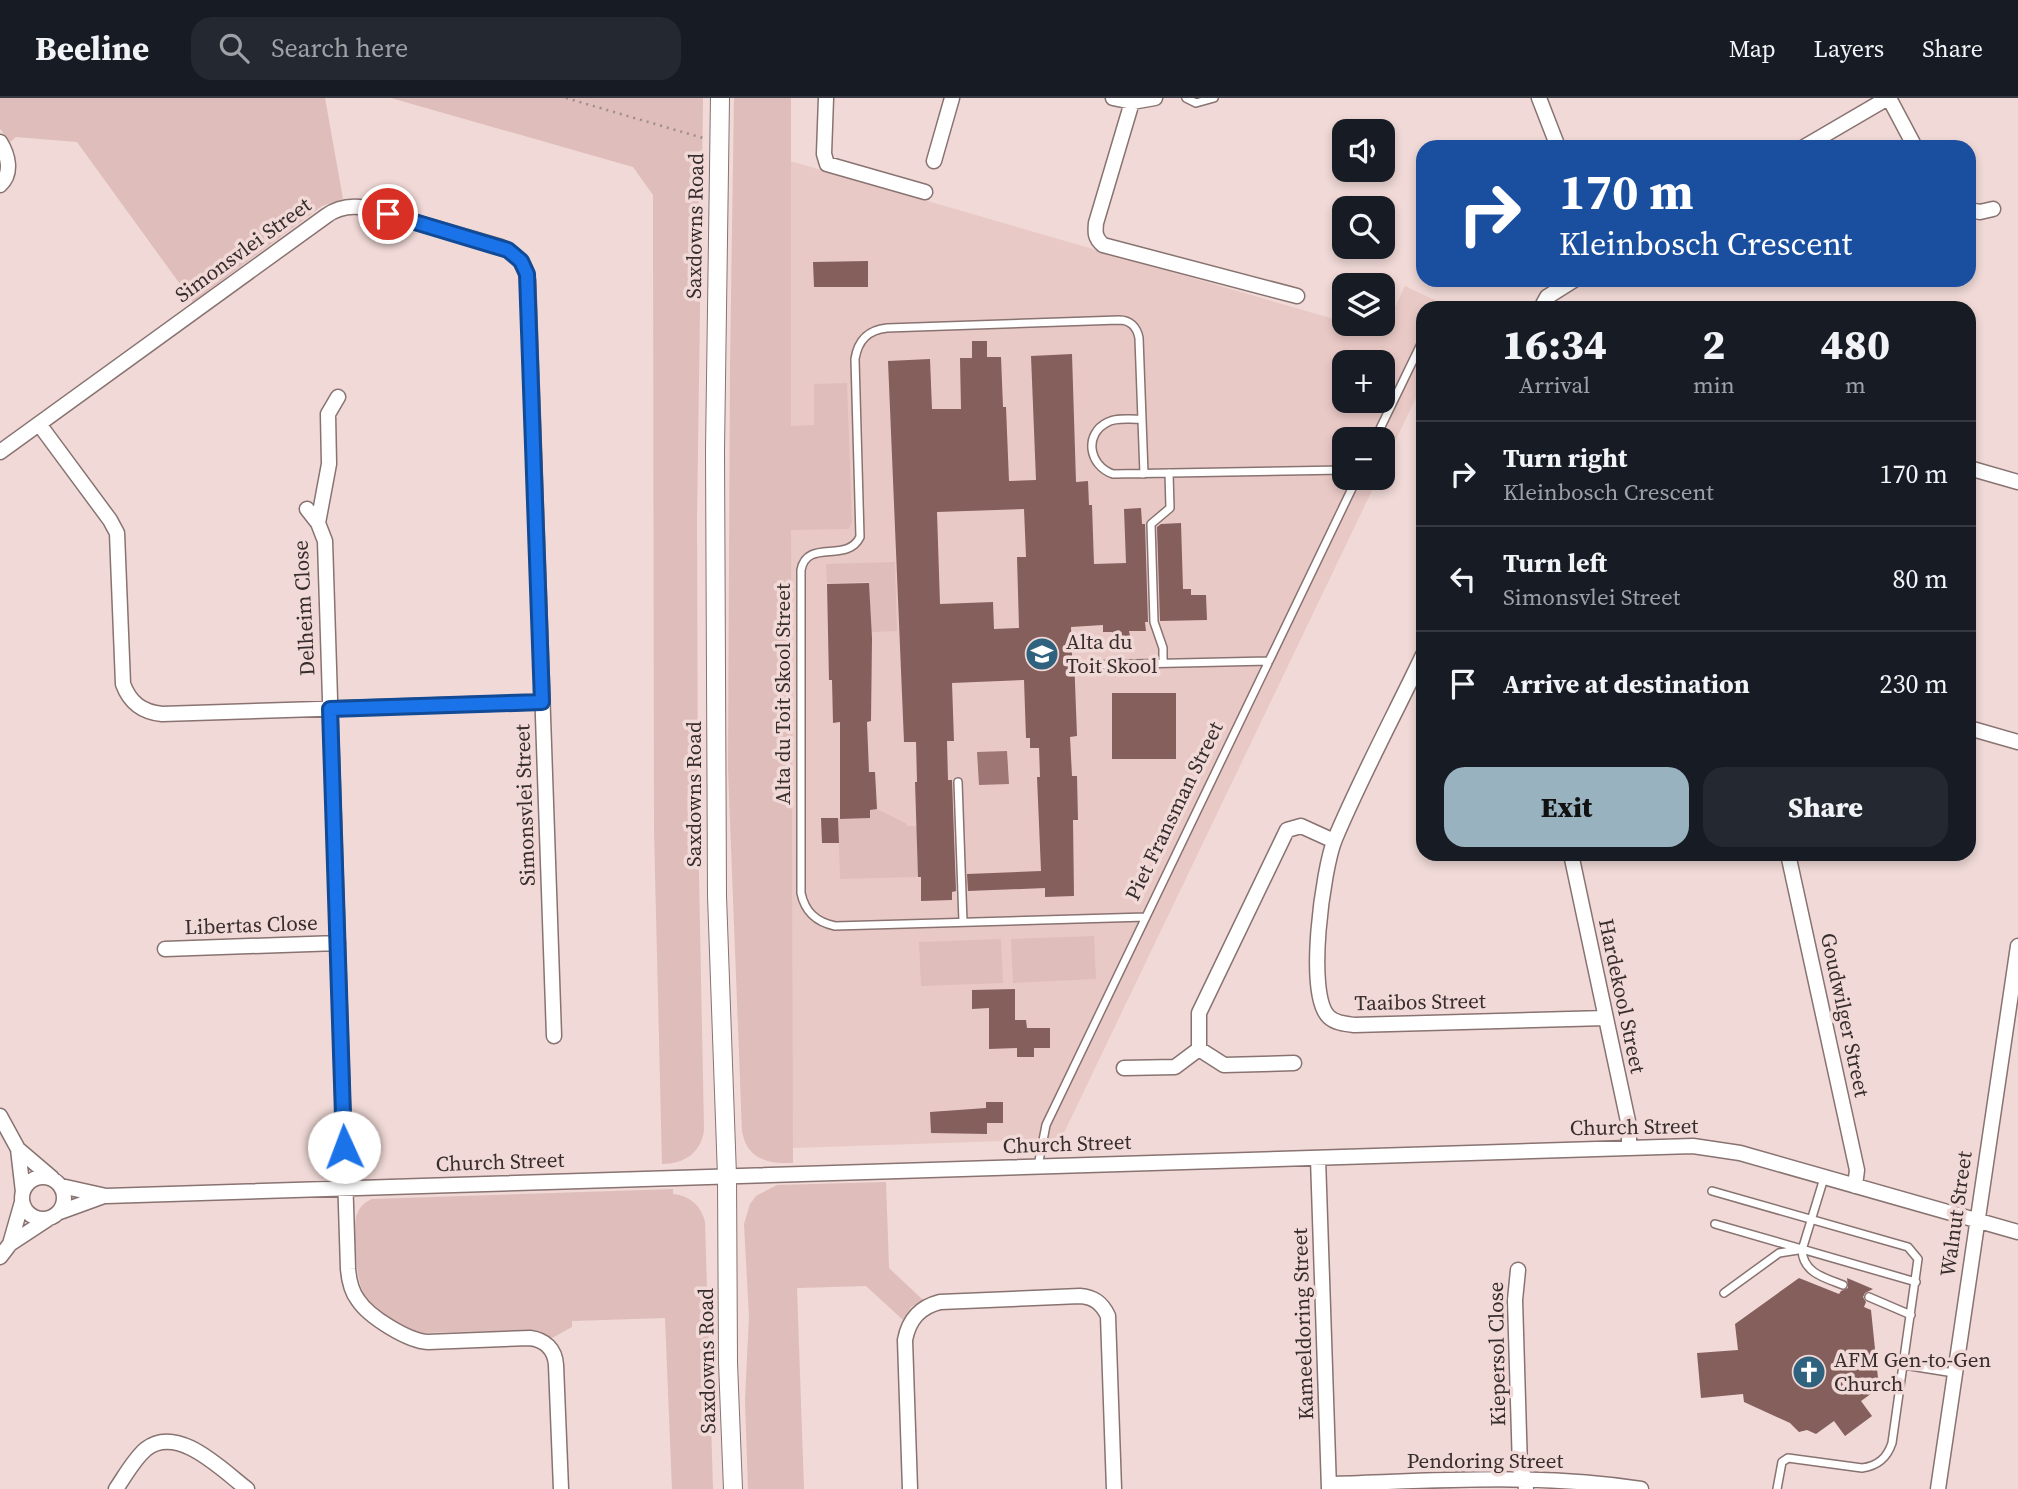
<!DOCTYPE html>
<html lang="en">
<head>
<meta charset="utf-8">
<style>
  body { margin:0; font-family:"Source Serif 4",serif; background:#242831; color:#f1f3f6; height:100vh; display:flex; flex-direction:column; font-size:26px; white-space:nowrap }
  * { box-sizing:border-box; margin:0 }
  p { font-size:23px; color:#9ea1a6 }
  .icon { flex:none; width:38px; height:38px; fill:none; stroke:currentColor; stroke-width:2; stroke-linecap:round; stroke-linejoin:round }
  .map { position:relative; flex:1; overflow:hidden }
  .side { position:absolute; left:1416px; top:203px; width:560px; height:560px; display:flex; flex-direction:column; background:#171b24; border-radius:21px; box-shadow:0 4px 10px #0003 }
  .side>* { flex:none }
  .hud { position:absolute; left:1416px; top:42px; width:560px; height:147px; border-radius:21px; box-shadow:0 4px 10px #0003; background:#1a4fa0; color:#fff; overflow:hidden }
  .fabs { position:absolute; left:1332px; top:21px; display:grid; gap:14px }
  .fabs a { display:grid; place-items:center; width:63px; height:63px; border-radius:14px; background:#171b24; box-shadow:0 4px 10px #0003; font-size:35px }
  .pin { position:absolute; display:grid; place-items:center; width:60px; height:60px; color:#fff; margin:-30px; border:4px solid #fff; border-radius:50%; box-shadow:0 2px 7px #0007 }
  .me { position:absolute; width:77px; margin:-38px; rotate:358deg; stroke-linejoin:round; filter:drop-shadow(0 0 5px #0008) }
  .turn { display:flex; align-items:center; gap:24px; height:147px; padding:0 28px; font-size:32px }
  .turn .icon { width:91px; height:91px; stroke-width:2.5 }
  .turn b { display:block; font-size:49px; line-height:60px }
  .eta { display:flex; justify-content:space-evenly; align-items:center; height:119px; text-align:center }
  .eta b { font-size:42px; font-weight:800; line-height:49px }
  .action { display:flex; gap:14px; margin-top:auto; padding:14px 28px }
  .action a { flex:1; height:80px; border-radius:21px; background:#99b2c0; color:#111; font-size:28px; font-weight:800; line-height:80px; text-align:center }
  .action a+a { background:#242831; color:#f1f3f6 }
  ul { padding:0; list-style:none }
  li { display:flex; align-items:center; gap:21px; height:105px; padding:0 28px; border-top:2px solid #363941 }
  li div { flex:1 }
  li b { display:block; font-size:26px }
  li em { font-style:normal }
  header { display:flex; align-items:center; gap:42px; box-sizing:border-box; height:98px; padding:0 35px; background:#171b24; border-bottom:2px solid #363941 }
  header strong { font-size:33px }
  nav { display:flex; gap:38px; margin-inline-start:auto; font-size:24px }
  .search { width:490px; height:63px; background:#242831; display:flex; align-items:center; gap:18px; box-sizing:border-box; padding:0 24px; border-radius:21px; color:#9ea1a6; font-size:26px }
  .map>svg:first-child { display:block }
  .built { fill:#e9c9c6; fill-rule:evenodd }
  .green { fill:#debdba }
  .water { fill:#9e7673 }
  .building { fill:#855f5c; fill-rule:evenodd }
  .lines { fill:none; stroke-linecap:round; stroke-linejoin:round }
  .service-casing { stroke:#887371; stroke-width:10 }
  .minor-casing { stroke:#887371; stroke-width:17 }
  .tertiary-casing { stroke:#887371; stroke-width:20 }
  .path { stroke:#9e8d8b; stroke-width:2.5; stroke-dasharray:2 5; stroke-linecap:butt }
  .service { stroke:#fff; stroke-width:7 }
  .minor { stroke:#fff; stroke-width:14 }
  .tertiary { stroke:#fff; stroke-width:18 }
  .route-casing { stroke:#114b97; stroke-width:18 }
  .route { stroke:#1a73e8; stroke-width:12 }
  .labels { text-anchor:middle; stroke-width:7; stroke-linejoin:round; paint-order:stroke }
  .street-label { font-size:21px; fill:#362d2c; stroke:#f0d9d6 }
  .poi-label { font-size:21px; fill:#362d2c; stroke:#f0d9d6; text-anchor:start }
</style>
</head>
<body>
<header>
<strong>Beeline</strong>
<div class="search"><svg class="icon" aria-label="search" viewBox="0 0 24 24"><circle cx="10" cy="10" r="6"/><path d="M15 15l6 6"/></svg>Search here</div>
<nav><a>Map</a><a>Layers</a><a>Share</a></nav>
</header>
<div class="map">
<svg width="2018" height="1391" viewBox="0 0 2018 1391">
  <rect width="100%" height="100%" fill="#f0d9d6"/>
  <!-- built -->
  <path class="built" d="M 790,63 L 1344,224 L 1344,226 L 1383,235 L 1405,188 L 1451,210 L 1423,210 L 1423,285 L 1383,369 L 1382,341 L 1344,341 L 1344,380 L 1378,380 L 1061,1041 L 792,1050 ZM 1344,264 L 1382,264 L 1382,303 L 1344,303 Z"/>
  <!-- green -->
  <path class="green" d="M 0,0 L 325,0 L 343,101 L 322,108 L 193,204 L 77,44 L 16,39 L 10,44 L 0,31 Z
    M 391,0 L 703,0 L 697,421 L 698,727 L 704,1032 C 701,1055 684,1066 662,1066 L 654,732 L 653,97 L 633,69 Z
    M 734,0 L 791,0 L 791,328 L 814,327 L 814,286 L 847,285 L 852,424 L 849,431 L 791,432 L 793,1065 C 767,1066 747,1061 742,1033 L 728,671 L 730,268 Z
    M 895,464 L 897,533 L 871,534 L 869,484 L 827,485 L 826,466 Z
    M 877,711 L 907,726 L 907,728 L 917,728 L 918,779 L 840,781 L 838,721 L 870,720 L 870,712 Z
    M 1094,838 L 1096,881 L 1013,885 L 1011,841 Z
    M 1001,841 L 1003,885 L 921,888 L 919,844 Z
    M 886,1084 L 889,1170 L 923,1202 L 911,1209 L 903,1222 L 866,1188 L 797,1190 L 804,1391 L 748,1391 L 745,1302 L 749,1218 L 744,1126 L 750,1106 L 756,1098 L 777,1087 Z
    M 673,1091 L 673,1096 C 690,1098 701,1107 705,1124 L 713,1391 L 672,1391 L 665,1220 L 572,1223 L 572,1229 L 552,1240 L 531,1232 L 422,1235 C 405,1232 373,1211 364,1196 C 356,1184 352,1128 357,1116 C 360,1108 365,1104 372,1101 Z"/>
  <!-- water -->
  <path class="water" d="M 1007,653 L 1009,686 L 979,687 L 977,654 Z"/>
  <!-- building -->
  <path class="building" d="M 868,163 L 868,189 L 814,189 L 813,164 Z
    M 972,243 L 987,243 L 987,259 L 1001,259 L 1003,309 L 1006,309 L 1009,383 L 1036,382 L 1031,258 L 1072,256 L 1076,384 L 1088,383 L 1089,407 L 1092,407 L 1094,466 L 1126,465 L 1124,411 L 1141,410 L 1142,426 L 1145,426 L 1148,524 L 1145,524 L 1146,533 L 1129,533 L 1130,538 L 1112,539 L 1112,534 L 1103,534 L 1103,527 L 1071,529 L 1072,558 L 1074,558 L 1077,638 L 1070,639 L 1072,678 L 1077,678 L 1078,722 L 1073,722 L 1074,798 L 1045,799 L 1045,790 L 968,793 L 967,776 L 1041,773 L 1037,679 L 1040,679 L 1039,650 L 1030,650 L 1030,640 L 1026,640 L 1024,582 L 952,585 L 954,643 L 947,643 L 948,682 L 952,682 L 956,793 L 952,794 L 952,802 L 921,803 L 921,779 L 918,779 L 915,684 L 917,684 L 916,644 L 904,644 L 888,263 L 930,261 L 932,311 L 961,311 L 960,260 L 972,260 ZM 1024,411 L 1026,459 L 1017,459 L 1019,530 L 994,531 L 993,504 L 940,506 L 937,414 Z
    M 1181,425 L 1183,491 L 1191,491 L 1191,497 L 1206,497 L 1207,522 L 1160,523 L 1157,429 L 1161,426 Z
    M 869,485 L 872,540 L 871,623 L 867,624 L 869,674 L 875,674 L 877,711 L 870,712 L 870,720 L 840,721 L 840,624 L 833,625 L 832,582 L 829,582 L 827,486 Z
    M 1112,595 L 1176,595 L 1176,661 L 1112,661 Z
    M 821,720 L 838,720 L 839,745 L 822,745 Z
    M 1015,891 L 1015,922 L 1026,922 L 1027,930 L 1050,930 L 1050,950 L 1034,950 L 1034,959 L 1017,959 L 1017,950 L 989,951 L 989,910 L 972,911 L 972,892 Z
    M 986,1004 L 1003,1004 L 1003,1025 L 987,1025 L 987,1036 L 931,1035 L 930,1014 L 986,1010 Z
    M 1799,1180 L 1839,1196 L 1841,1193 L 1848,1190 L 1847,1180 L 1873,1191 L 1865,1195 L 1863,1199 L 1866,1204 L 1864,1209 L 1871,1212 L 1879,1290 L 1861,1303 L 1872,1318 L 1845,1338 L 1834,1323 L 1816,1336 L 1807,1332 L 1799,1334 L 1790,1325 L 1744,1304 L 1743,1296 L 1701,1300 L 1697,1255 L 1738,1252 L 1735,1226 Z"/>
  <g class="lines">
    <defs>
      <path id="service" d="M 1186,0 L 1196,5 L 1214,0
        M 1142,321 C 1131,322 1117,319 1108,324 C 1083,336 1089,368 1113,376 L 1344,372
        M 1375,341 L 1423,242
        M 1144,376 L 1139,240 C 1137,229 1130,222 1119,222 L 887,230 C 868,232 858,242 855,261 L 860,439 C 847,466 807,440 801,472 L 801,795 C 805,814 816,824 835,828 L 1146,819
        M 1163,565 L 1163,550 L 1154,524 L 1151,426 L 1170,410 L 1169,375
        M 1090,567 L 1269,563
        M 958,684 L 963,824
        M 1038,1068 L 1046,1027 L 1357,380
        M 1824,1080 L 1802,1152 C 1803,1175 1825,1180 1843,1187
        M 1712,1093 L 1908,1149 L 1918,1161 L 1892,1345 C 1887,1360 1878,1368 1862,1370 L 1788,1360 L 1782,1364 L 1777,1391
        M 1715,1126 L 1916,1184
        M 1724,1195 L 1779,1155 L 1798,1152
        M 1869,1199 L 1911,1217
        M 1904,1267 L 1954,1275"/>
      <path id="minor" d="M 826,0 L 824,56 L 827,66 L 925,94
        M 1113,0 L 1132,4 L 1155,0
        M 1539,0 L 1558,49
        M 1889,0 L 1915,49
        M 1132,4 L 1096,125 C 1095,135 1095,140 1103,147 L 1297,198
        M 0,44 C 8,57 13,75 0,87
        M 1804,49 L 1888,0
        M 934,63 L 952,0
        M 1969,112 L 1980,114 L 1993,111
        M 1541,210 L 1547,199 L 1574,182
        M 39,326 L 110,422 L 117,435 L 123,586 C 130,605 142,614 162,616 L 542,604
        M 0,354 L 326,118 C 338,109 351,107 366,110 L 501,149 C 517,156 526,166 528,183 L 554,938
        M 1969,370 L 2018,384
        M 307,411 L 318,425 L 325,443 L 348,1171 C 349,1183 351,1193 358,1202 C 369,1219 408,1243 428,1244 L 530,1240 C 545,1242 555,1251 556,1267 L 561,1391
        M 318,425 L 329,366 L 328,316 L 338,299
        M 1423,557 C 1394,618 1361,679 1335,741 C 1323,770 1305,897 1329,919 C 1335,925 1346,926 1354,927 L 1606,920
        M 1969,630 L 2018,644
        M 1571,756 L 1629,1028 L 1629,1049
        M 1788,756 L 1857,1072 L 1855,1088
        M 165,851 L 338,845
        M 1294,965 L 1224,967 L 1199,951 L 1199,915 L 1287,732 L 1301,728 L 1334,743
        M 1124,970 L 1175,969 L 1199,951
        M 0,1018 L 18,1051 L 23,1094
        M 18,1051 L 52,1080
        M 1318,1060 L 1329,1391
        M22 1100a21 21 0 1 1 42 0a21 21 0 1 1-42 0Z
        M 61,1088 L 106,1098 L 1693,1048 L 1740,1055 L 2018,1134
        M 60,1114 L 104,1098
        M 10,1146 L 48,1121
        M 0,1159 L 10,1146 L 22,1104
        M 1518,1172 L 1515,1202 L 1520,1370 L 1525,1380 L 1526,1391
        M 1329,1386 C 1433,1383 1537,1375 1641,1391
        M 116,1391 C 125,1378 134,1361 146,1351 C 178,1326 222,1372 247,1391
        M 910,1391 L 905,1242 C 909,1221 920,1209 940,1204 L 1080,1198 C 1094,1199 1102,1205 1108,1218 L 1114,1391
        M 1938,1391 L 2018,848"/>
      <path id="tertiary" d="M 720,0 L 715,352 L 717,798 L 727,1078 L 728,1265 L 733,1391"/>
    </defs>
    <!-- service casing -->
    <use href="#service" class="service-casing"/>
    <!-- minor casing -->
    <use href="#minor" class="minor-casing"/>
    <!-- tertiary casing -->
    <use href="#tertiary" class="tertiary-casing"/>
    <!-- path -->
    <path class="path" d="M 566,0 L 703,40"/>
    <!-- service -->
    <use href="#service" class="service"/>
    <!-- minor -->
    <use href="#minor" class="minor"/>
    <!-- tertiary -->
    <use href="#tertiary" class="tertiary"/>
  </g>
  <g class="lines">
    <defs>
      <path id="route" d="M 344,1049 L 330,611 L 542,604 L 527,176 L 521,163 L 508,152 L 388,116"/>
    </defs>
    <!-- route casing -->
    <use href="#route" class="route-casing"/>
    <!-- route -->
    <use href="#route" class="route"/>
  </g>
  <!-- icons -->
  <defs>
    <symbol id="school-disc" viewBox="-11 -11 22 22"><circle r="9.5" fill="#2e627f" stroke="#f0d9d6"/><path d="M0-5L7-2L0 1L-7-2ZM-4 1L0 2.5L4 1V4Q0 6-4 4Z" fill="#fff"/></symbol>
    <symbol id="church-disc" viewBox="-11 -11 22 22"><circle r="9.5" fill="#2e627f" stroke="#f0d9d6"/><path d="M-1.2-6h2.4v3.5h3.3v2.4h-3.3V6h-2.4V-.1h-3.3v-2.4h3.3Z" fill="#fff"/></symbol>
  </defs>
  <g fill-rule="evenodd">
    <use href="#school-disc" x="1023" y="537" width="38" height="38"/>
    <use href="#church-disc" x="1790" y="1255" width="38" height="38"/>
  </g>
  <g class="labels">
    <!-- street labels -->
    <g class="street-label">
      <text transform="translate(695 128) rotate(-89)" y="7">Saxdowns Road</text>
      <text transform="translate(243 152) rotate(-36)" y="7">Simonsvlei Street</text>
      <text transform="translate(304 510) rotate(-93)" y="7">Delheim Close</text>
      <text transform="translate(783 596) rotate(-90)" y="7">Alta du Toit Skool Street</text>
      <text transform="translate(694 696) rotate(-90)" y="7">Saxdowns Road</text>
      <text transform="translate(525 707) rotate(-92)" y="7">Simonsvlei Street</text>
      <text transform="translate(1174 713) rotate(-64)" y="7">Piet Fransman Street</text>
      <text transform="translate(251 827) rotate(-2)" y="7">Libertas Close</text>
      <text transform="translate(1622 898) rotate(78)" y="7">Hardekool Street</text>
      <text transform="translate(1420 904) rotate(-1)" y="7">Taaibos Street</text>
      <text transform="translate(1845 917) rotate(78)" y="7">Goudwilger Street</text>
      <text transform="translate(1634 1029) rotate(-1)" y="7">Church Street</text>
      <text transform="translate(1067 1046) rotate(-2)" y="7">Church Street</text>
      <text transform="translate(500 1064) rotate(-2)" y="7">Church Street</text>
      <text transform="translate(1956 1116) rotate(-82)" y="7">Walnut Street</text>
      <text transform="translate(1303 1226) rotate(-92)" y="7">Kameeldoring Street</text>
      <text transform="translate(1497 1256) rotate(-91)" y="7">Kiepersol Close</text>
      <text transform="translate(707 1263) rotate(-91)" y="7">Saxdowns Road</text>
      <text x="1485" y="1370">Pendoring Street</text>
    </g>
    <!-- poi labels -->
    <g class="poi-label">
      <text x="1066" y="551">Alta du<tspan x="1066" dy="24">Toit Skool</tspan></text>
      <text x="1834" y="1269">AFM Gen-to-Gen<tspan x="1834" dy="24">Church</tspan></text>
    </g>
  </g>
</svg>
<div class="fabs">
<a><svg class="icon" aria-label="sound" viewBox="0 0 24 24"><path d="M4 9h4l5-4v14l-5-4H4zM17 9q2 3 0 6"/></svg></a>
<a><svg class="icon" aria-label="search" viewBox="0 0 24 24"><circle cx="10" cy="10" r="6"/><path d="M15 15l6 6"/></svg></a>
<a><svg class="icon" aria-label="layers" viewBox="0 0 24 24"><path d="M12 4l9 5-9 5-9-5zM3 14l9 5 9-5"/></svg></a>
<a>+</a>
<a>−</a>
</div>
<div class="pin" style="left:388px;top:116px;background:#d93025"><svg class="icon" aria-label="arrive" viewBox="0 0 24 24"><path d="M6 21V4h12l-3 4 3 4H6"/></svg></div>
<svg class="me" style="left:344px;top:1049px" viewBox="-20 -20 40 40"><circle r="19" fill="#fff"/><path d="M0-13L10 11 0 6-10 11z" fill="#1a73e8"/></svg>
<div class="hud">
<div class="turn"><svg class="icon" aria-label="right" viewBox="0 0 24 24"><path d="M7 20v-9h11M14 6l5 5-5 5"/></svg><div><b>170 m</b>Kleinbosch Crescent</div></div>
</div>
<section class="side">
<div class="eta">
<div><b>16:34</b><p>Arrival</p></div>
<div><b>2</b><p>min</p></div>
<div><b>480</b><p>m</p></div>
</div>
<ul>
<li><svg class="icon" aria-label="right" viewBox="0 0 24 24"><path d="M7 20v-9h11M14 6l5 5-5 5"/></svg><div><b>Turn right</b><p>Kleinbosch Crescent</p></div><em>170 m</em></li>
<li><svg class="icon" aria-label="left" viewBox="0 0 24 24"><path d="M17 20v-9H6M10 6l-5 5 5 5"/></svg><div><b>Turn left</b><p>Simonsvlei Street</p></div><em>80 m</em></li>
<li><svg class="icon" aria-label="arrive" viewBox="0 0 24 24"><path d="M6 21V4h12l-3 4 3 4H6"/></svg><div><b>Arrive at destination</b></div><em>230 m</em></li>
</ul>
<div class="action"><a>Exit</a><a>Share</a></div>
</section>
</div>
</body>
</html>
